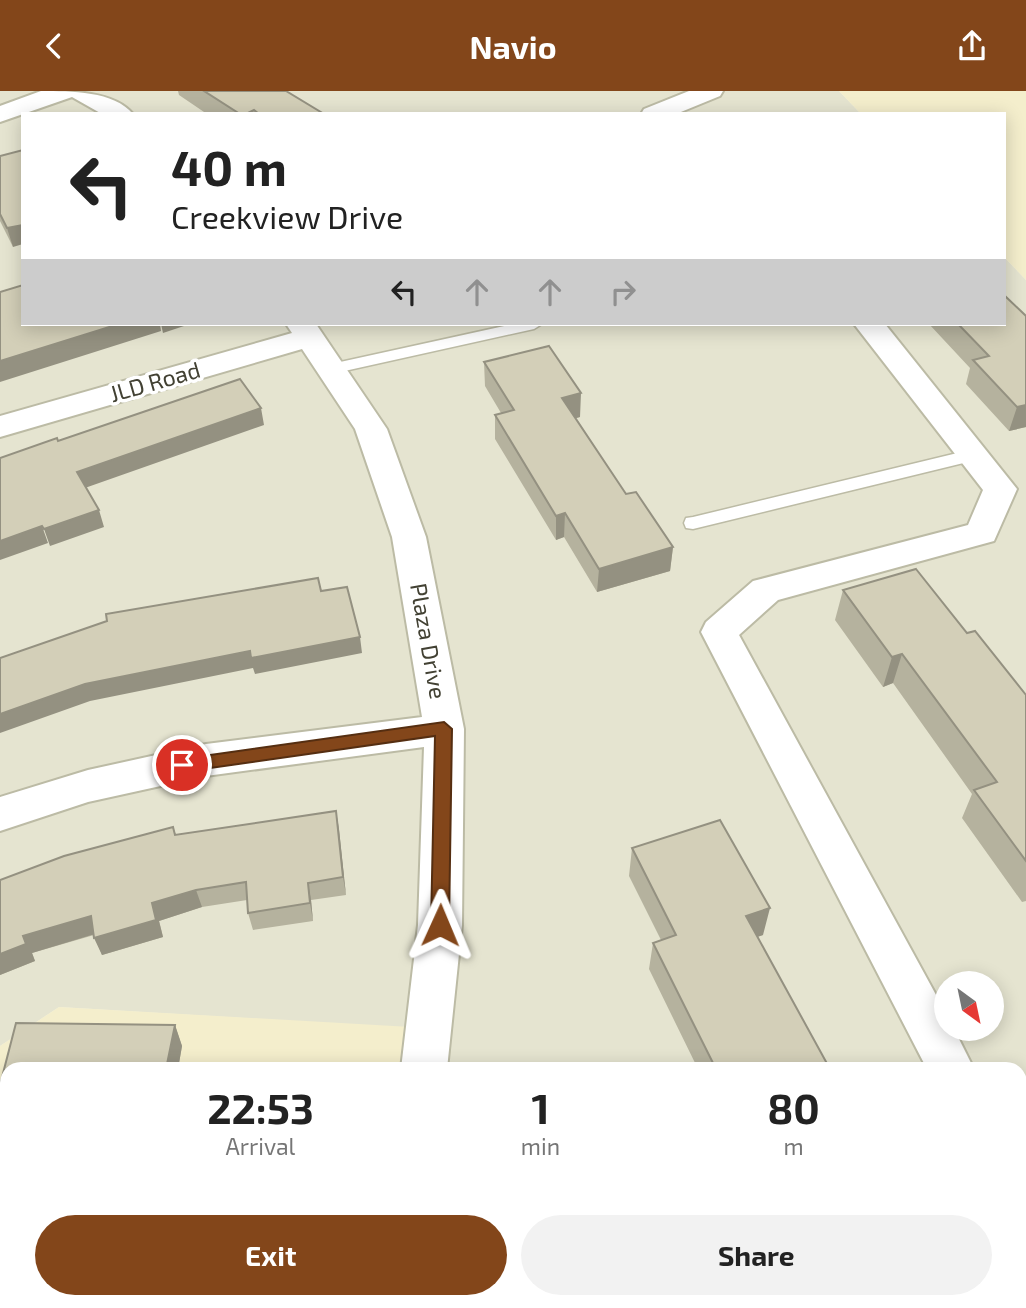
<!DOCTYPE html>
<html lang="en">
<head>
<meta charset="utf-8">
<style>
  body { margin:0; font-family:"Exo 2",sans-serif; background:#f2f2f2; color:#222; height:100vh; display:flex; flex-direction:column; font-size:26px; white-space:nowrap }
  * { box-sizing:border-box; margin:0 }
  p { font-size:23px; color:#767676 }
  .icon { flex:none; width:38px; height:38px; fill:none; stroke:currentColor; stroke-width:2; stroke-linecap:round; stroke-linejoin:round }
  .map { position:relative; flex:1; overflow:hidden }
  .sheet { position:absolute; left:0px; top:971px; width:1027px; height:247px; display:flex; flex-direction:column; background:#fff; border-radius:21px 21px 0 0; box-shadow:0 4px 18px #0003 }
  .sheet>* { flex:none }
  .banner { position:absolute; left:21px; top:21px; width:985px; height:214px; border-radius:0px; box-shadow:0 4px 18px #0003; background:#fff; color:#222; overflow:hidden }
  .needle { width:46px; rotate:147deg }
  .buttons { position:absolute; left:934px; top:880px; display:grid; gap:14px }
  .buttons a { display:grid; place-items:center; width:70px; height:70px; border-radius:50%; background:#fff; box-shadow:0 4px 18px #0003; font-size:35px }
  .pin { position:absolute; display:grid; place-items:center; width:60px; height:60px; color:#fff; margin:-30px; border:4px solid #fff; border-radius:50%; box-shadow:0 2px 7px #0007 }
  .me { position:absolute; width:77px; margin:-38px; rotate:1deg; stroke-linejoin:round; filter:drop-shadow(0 0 5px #0008) }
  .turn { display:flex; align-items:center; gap:24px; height:147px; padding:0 35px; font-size:32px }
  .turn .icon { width:91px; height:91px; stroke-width:2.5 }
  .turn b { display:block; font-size:49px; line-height:60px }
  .lanes { display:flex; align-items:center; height:66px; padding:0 35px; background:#0003; justify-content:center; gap:35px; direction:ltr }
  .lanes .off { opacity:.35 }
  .eta { display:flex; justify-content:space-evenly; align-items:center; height:119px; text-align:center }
  .eta b { font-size:42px; font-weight:700; line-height:49px }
  .cta { display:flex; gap:14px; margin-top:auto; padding:14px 35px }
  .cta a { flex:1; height:80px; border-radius:42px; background:#83461a; color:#fff; font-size:28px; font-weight:700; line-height:80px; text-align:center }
  .cta a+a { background:#f2f2f2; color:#222 }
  header { display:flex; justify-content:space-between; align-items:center; height:91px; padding:0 35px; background:#83461a; color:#fff; font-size:32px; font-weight:700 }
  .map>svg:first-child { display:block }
  .residential { fill:#e5e4d0; fill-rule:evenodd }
  .commercial { fill:#f4eecc }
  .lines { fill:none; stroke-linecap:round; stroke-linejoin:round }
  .service-casing { stroke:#bcbba5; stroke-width:3 }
  .minor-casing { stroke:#bcbba5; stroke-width:4 }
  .service { fill:#fff; fill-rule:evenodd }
  .minor { fill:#fff; fill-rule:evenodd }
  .wall { fill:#b5b29e }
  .shaded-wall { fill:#949181 }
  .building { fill:#d3cfb8; stroke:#949181; stroke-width:2 }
  .route { fill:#83461a; stroke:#552e11; stroke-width:2 }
  .labels { text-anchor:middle; stroke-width:7; stroke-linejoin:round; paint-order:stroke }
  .street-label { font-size:23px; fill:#424133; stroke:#fff }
</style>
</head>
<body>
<header><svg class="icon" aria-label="back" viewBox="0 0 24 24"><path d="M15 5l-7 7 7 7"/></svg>Navio<svg class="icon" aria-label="share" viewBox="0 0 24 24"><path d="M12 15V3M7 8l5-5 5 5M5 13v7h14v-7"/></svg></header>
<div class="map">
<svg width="1026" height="1217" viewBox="0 0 1026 1217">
  <rect width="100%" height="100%" fill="#f1f1e2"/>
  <!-- residential -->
  <path class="residential" d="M 0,0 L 839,0 L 861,23 L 23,23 L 23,233 L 1004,233 L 1005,167 L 1026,189 L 1026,1217 L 398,1217 L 399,1211 L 1020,1211 L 1020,978 L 424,978 L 428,938 L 59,916 L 0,955 ZM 947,892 L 992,892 L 992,938 L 947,938 Z"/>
  <!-- commercial -->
  <path class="commercial" d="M 839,0 L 1026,0 L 1026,189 L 1005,167 L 1004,23 L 861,23 Z
    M 59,916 L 428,937 L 424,978 L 7,978 L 7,1211 L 399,1211 L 398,1217 L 0,1217 L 0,955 Z"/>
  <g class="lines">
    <defs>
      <path id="service" d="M 513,233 L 542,233 L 534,238 L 331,283 L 323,278 L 331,273 Z
        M 974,358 L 983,364 L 980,368 L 693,438 L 686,437 L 684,432 L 686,427 L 693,426 Z"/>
      <path id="minor" d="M 41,0 C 71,0 114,0 133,23 L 102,23 L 72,6 L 0,31 L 0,15 Z
        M 689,0 L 723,0 L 720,5 L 676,23 L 641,23 L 644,18 Z
        M 286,233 L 316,233 L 387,338 L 426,446 L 464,638 L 462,834 L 447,978 L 401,978 L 418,834 L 424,656 L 206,685 L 88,711 L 0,740 L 0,706 L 88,679 L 206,653 L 422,626 L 392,446 L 355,338 L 302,258 L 0,346 L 0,325 L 292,242 Z
        M 854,233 L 885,233 L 1017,398 L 994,450 L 778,509 L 739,544 L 947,924 L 947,938 L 954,938 L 974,978 L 927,978 L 701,541 L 706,531 L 753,490 L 968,434 L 983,399 Z
        M 1020,1083 L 1026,1086 L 1026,1144 L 1020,1142 Z
        M 373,1211 L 425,1211 L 424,1217 L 372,1217 Z"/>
    </defs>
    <!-- service casing -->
    <use href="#service" class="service-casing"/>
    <!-- minor casing -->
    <use href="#minor" class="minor-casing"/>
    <!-- service -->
    <use href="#service" class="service"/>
    <!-- minor -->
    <use href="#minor" class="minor"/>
  </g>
  <!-- wall -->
  <path class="wall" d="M 178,0 L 286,0 L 324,23 L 207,23 L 179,4 Z
    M 0,65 L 13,156 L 0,130 Z
    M 1026,225 L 1026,336 L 1009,340 L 966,293 L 970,277 L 929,233 L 1004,233 Z
    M 484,271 L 580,326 L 576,327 L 626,403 L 673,456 L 670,480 L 597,501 L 564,446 L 556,449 L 495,348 L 495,324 L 501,322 L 485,295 Z
    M 843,499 L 967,542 L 1026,604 L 1026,810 L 1022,811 L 962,727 L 972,703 L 893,592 L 883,596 L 835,529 Z
    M 336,720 L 346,804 L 311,809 L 313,830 L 253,839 L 248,822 L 247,809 L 202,816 L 159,830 L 163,846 L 102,864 L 94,844 L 32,862 L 35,870 L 0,884 L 0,789 L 173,736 L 176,744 Z
    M 632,757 L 763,844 L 757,846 L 830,978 L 698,978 L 649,878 L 653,852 L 661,849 L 629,785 Z
    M 16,932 L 175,934 L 182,955 L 178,978 L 7,978 L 7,1145 L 0,1145 L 0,994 Z"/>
  <!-- shaded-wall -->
  <path class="shaded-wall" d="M 23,134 L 23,153 L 13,156 L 7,137 Z
    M 119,233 L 160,233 L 161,240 L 0,291 L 0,270 Z
    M 161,233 L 190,233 L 163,242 Z
    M 581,302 L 580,326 L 562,331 L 562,307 Z
    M 1026,314 L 1026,336 L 1009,340 L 1017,316 Z
    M 261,317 L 264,334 L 82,398 L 77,381 Z
    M 99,419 L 104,436 L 50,455 L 44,438 Z
    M 565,422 L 564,446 L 556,449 L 556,425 Z
    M 42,435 L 48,452 L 0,469 L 0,450 Z
    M 673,456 L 670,480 L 597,501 L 599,478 Z
    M 360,546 L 362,562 L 255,583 L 253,577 L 90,610 L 0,642 L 0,623 L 85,593 L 250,560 Z
    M 902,563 L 893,592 L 883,596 L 892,566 Z
    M 336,720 L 339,738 L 346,804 L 343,786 Z
    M 308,792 L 311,809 L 313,830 L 310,812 Z
    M 196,799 L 202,816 L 159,830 L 163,846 L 102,864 L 94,847 L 152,812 Z
    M 770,817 L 763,844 L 739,852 L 746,825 Z
    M 91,825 L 98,842 L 32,862 L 35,870 L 0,884 L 0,863 L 23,845 Z
    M 175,934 L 182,955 L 178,978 L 166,978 Z"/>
  <!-- building -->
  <path class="building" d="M 204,0 L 286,0 L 324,23 L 259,23 L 254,19 L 246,23 L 240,23 Z
    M 23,59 L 23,134 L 7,137 L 0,123 L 0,65 Z
    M 23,194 L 23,233 L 119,233 L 0,270 L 0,201 Z
    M 1004,204 L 1026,225 L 1026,314 L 1017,316 L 973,269 L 989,265 L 958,233 L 1004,233 Z
    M 549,255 L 581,302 L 562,307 L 626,403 L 636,401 L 673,456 L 599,478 L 565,422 L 556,425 L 495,324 L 514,319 L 484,271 Z
    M 240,288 L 261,317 L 77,381 L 99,419 L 44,438 L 42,435 L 0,450 L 0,367 L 57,347 L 58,350 Z
    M 916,478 L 967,542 L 975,540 L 1026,604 L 1026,770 L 974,699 L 997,691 L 902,563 L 892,566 L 843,499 Z
    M 318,487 L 321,500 L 347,496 L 360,546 L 251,567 L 250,560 L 85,593 L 0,623 L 0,567 L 107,530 L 106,523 Z
    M 336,720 L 343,786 L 308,792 L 310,812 L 248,822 L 246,791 L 196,799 L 152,812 L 156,829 L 94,847 L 91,825 L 23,845 L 26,853 L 0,863 L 0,789 L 64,765 L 173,736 L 175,744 Z
    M 720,729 L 770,817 L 746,825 L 830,978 L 716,978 L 653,852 L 676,844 L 632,757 Z
    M 16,932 L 175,934 L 166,978 L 7,978 L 7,1129 L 0,1128 L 0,994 Z"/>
  <!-- route -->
  <path class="route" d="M 444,631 L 452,638 L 449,834 L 447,839 L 440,842 L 434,839 L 431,834 L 435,645 L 182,681 L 176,679 L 174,674 L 176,670 L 182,668 Z"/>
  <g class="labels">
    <!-- street labels -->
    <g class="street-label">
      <text transform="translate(155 291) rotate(-16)" y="8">JLD Road</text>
      <text transform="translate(428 550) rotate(80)" y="8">Plaza Drive</text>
    </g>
  </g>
</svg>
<div class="buttons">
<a><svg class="needle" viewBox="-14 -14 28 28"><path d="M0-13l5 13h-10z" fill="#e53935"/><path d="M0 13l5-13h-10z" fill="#767676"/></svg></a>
</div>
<div class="pin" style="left:182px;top:674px;background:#d93025"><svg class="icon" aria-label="arrive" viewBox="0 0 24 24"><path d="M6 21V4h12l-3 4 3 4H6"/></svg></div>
<svg class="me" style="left:440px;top:834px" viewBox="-20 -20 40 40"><path d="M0-17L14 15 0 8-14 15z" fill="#83461a" stroke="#fff" stroke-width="4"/></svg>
<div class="banner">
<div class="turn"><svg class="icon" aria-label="left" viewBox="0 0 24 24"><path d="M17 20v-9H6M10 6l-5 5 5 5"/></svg><div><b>40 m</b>Creekview Drive</div></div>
<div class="lanes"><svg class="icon" aria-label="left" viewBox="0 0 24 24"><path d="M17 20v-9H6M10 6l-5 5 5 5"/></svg><svg class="icon off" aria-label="ahead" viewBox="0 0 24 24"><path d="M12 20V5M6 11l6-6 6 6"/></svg><svg class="icon off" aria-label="ahead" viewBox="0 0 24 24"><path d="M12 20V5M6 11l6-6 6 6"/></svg><svg class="icon off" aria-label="right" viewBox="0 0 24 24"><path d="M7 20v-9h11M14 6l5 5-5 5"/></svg></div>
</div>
<section class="sheet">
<div class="eta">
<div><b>22:53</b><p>Arrival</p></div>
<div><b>1</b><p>min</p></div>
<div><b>80</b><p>m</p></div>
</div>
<div class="cta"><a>Exit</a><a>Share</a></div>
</section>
</div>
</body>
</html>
